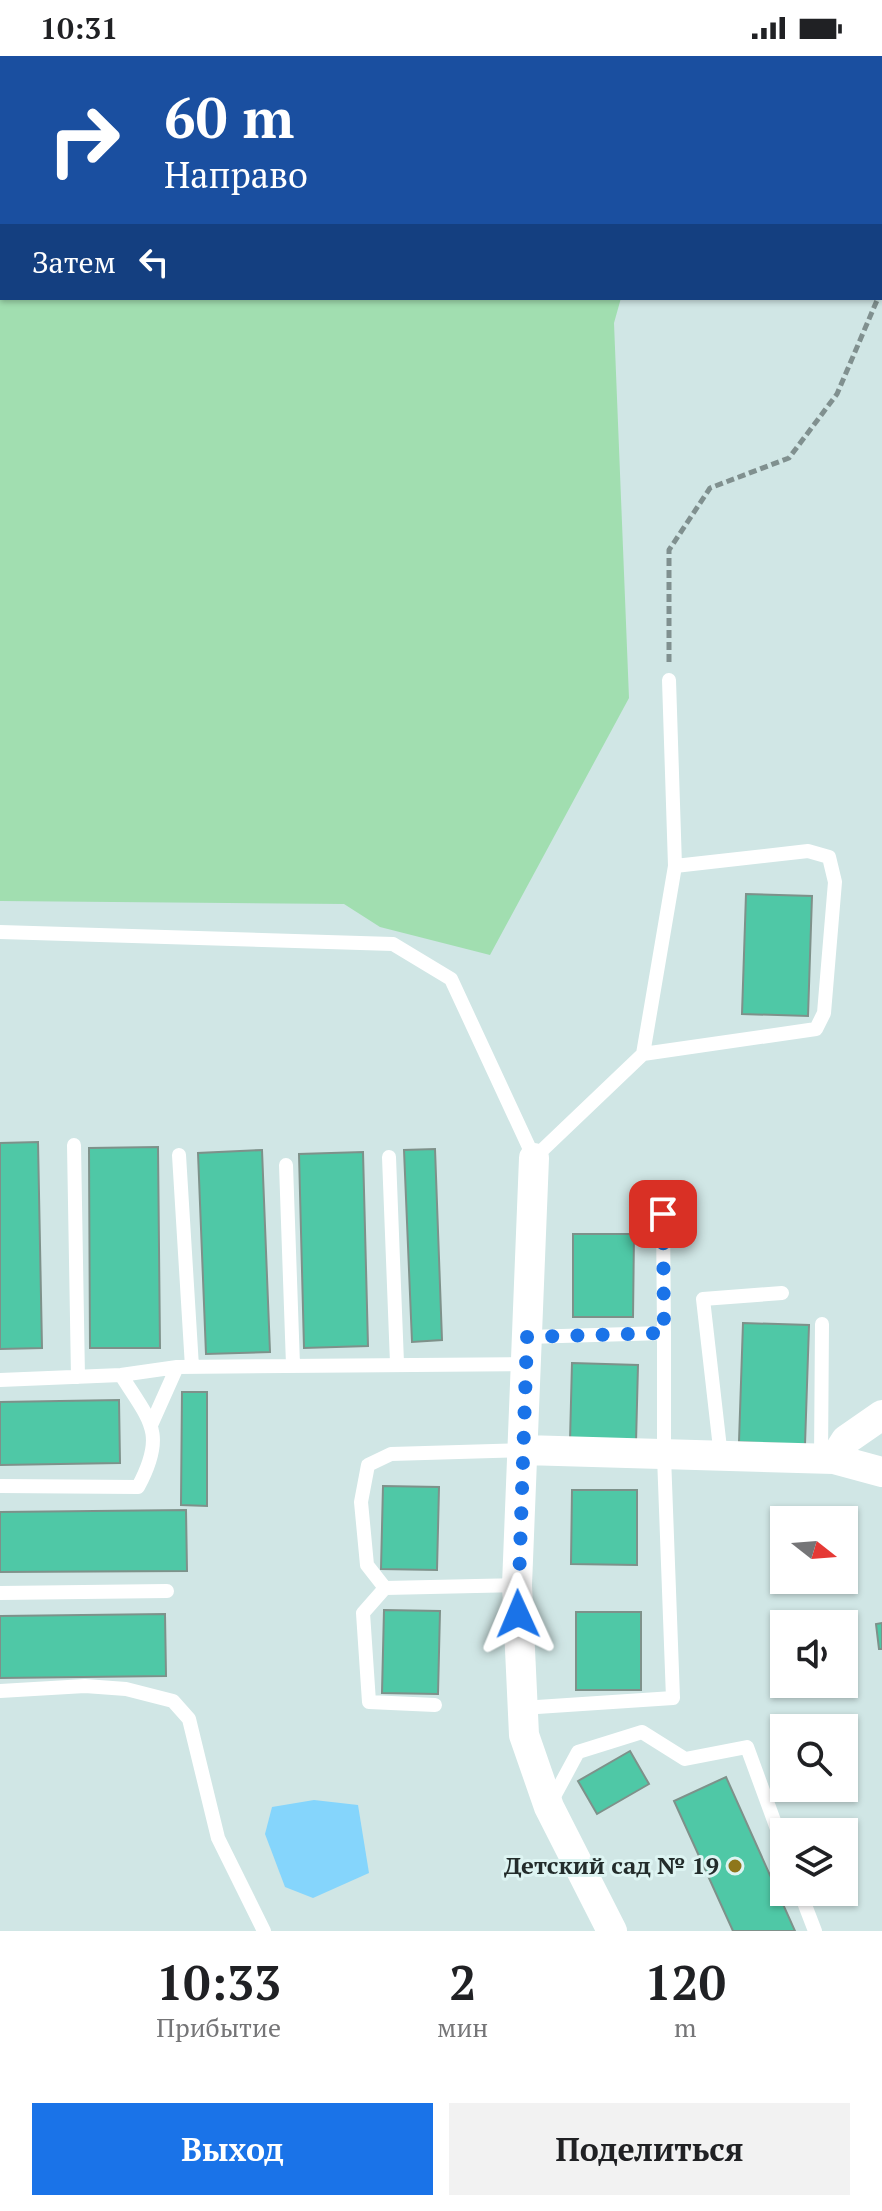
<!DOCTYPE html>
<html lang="ru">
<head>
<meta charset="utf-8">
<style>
  body { margin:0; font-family:"PT Serif",serif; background:#f2f2f2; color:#202124; height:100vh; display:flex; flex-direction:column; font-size:30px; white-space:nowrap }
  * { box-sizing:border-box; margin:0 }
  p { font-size:26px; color:#757577 }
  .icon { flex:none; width:44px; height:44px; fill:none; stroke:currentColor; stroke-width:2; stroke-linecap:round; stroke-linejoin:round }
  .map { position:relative; height:1875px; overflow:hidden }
  .details { display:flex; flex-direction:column; background:#fff; flex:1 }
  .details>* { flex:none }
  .top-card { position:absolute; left:0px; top:0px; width:882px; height:244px; box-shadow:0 2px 6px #0004; background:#1a4fa0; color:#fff; overflow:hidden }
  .needle { width:52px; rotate:107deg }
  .tools { position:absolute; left:770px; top:1450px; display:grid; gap:16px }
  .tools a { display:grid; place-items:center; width:88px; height:88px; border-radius:0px; background:#fff; box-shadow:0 2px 6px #0004; font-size:40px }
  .pin { position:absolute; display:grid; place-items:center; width:68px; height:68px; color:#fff; margin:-34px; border-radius:16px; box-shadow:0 4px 12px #0006 }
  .me { position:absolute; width:88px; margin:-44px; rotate:359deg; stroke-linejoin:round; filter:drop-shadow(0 0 6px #0008) }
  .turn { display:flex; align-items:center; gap:28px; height:168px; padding:0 32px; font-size:36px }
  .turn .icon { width:104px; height:104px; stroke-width:2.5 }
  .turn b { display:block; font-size:56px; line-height:68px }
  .then { display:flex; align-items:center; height:76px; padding:0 32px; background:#0003; gap:16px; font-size:30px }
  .eta { display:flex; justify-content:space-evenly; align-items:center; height:136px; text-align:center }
  .eta b { font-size:48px; font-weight:600; line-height:56px }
  .primary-button { display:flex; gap:16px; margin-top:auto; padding:16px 32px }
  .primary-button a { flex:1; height:92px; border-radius:0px; background:#1a73e8; color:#fff; font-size:32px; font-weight:600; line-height:92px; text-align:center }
  .primary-button a+a { background:#f2f2f2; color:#202124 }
  .status { display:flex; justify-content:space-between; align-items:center; height:56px; padding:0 40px; background:#fff; direction:ltr }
  .status svg { height:22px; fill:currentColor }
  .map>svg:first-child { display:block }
  .green { fill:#a1deb0 }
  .water { fill:#85d5fc }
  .building { fill:#4fc8a6; stroke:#7e918a; stroke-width:2 }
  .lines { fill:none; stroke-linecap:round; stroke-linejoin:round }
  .path { stroke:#80908f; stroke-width:5; stroke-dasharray:8 4; stroke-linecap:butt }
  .service { stroke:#fff; stroke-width:14 }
  .minor { stroke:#fff; stroke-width:30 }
  .route { stroke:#1a73e8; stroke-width:14; stroke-dasharray:0 25.2 }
  .poi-dot { fill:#8e761b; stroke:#ddf4f2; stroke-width:3 }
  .labels { text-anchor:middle; stroke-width:6; stroke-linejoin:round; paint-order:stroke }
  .poi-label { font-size:24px; font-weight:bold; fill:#232c2b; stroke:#ddf4f2; text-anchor:end }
</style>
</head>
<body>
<div class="status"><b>10:31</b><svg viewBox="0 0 49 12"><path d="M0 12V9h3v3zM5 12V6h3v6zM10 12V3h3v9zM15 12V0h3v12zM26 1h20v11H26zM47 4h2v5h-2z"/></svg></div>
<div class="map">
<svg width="882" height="1875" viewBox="0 0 882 1875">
  <rect width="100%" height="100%" fill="#d0e6e5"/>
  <!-- green -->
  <path class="green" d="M 0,0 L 572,2 L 2,2 L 2,242 L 621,242 L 614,267 L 629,642 L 490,899 L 380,871 L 344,848 L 0,845 Z"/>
  <!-- water -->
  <path class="water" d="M 314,1744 L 358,1749 L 369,1817 L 313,1842 L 285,1831 L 265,1778 L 272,1751 Z"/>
  <!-- building -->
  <path class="building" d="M 746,838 L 812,840 L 808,960 L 742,958 Z
    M 38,1086 L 42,1292 L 0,1293 L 0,1087 Z
    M 158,1091 L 160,1292 L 90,1292 L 89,1092 Z
    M 435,1093 L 442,1284 L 412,1286 L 404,1094 Z
    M 262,1094 L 270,1296 L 206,1298 L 198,1097 Z
    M 363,1096 L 368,1290 L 304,1292 L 299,1098 Z
    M 573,1178 L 634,1178 L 633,1261 L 573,1261 Z
    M 743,1267 L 809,1269 L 805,1389 L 739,1386 Z
    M 572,1307 L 638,1309 L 636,1387 L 570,1385 Z
    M 182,1336 L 207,1336 L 207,1450 L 181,1449 Z
    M 119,1344 L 120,1407 L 0,1409 L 0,1346 Z
    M 383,1430 L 439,1431 L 437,1514 L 381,1513 Z
    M 572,1434 L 637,1434 L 637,1509 L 571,1508 Z
    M 186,1454 L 187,1515 L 0,1516 L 0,1456 Z
    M 384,1554 L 440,1555 L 438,1638 L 382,1637 Z
    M 576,1556 L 641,1556 L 641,1634 L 576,1634 Z
    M 165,1558 L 166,1620 L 0,1622 L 0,1560 Z
    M 882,1567 L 882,1593 L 879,1593 L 876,1568 Z
    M 630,1695 L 649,1728 L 597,1758 L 578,1725 Z
    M 726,1721 L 795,1875 L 733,1875 L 674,1745 Z"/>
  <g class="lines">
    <!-- path -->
    <path class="path" d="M 880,238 L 882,233
      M 669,606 L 669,494 L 710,432 L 789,402 L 837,338 L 878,242"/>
    <!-- service -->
    <path class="service" d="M 0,876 L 393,888 L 451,923 L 534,1102 L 643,998 L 816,973 L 824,957 L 835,826 L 829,801 L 808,795 L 675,810
      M 643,998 L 675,810 L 669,624
      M 74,1089 L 78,1321
      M 179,1099 L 192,1311
      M 389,1101 L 397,1307
      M 286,1109 L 293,1309
      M 663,1158 L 664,1277
      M 0,1324 L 121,1319 L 177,1311 L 526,1308
      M 152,1367 L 177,1311
      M 721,1401 L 703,1243 L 782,1237
      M 821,1403 L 822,1268
      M 0,1430 L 138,1431 C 167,1377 150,1365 121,1319
      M 517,1529 L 385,1532 L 367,1509 L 361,1446 L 368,1409 L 391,1398 L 524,1394
      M 385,1532 L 363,1557 L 369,1646 L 435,1649
      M 0,1537 L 167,1535
      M 0,1635 L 85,1630 L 126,1633 L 173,1645 L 189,1663 L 218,1782 L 264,1875
      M 522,1652 L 673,1642 L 664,1400 L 664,1277 L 527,1281
      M 550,1748 L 578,1696 L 642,1676 L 685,1703 L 747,1691 L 784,1792
      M 800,1836 L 815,1875"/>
    <!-- minor -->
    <path class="minor" d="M 534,1102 L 517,1529 L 524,1679 L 549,1751 L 612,1875
      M 524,1394 L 834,1403 L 846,1384 L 882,1359
      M 834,1403 L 882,1416"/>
  </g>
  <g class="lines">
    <!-- route -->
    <path class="route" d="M 518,1558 L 527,1281 L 664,1277 L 663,1158"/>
  </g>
  <!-- markers -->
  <circle class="poi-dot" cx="735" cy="1810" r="8"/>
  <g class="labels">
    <!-- poi labels -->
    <g class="poi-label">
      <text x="719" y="1818">Детский сад № 19</text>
    </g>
  </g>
</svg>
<div class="tools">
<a><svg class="needle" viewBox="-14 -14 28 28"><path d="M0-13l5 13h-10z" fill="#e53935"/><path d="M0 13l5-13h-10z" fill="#757577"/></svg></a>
<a><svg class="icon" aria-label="sound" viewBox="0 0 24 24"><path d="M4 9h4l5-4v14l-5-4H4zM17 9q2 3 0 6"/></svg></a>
<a><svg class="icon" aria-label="search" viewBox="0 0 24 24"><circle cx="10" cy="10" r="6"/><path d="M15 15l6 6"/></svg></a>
<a><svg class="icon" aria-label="layers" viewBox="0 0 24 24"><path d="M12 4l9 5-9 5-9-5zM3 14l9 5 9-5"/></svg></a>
</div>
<div class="pin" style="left:663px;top:1158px;background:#d93025"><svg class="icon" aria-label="arrive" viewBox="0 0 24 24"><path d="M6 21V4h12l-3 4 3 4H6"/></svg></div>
<svg class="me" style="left:518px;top:1558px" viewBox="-20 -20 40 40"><path d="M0-17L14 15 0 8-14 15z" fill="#1a73e8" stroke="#fff" stroke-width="4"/></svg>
<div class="top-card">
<div class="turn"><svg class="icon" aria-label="right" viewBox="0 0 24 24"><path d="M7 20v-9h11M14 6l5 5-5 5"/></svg><div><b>60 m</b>Направо</div></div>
<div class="then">Затем<svg class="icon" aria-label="left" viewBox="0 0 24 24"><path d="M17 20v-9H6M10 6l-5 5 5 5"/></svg></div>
</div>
</div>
<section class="details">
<div class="eta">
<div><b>10:33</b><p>Прибытие</p></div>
<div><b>2</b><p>мин</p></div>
<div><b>120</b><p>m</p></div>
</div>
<div class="primary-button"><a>Выход</a><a>Поделиться</a></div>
</section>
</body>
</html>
